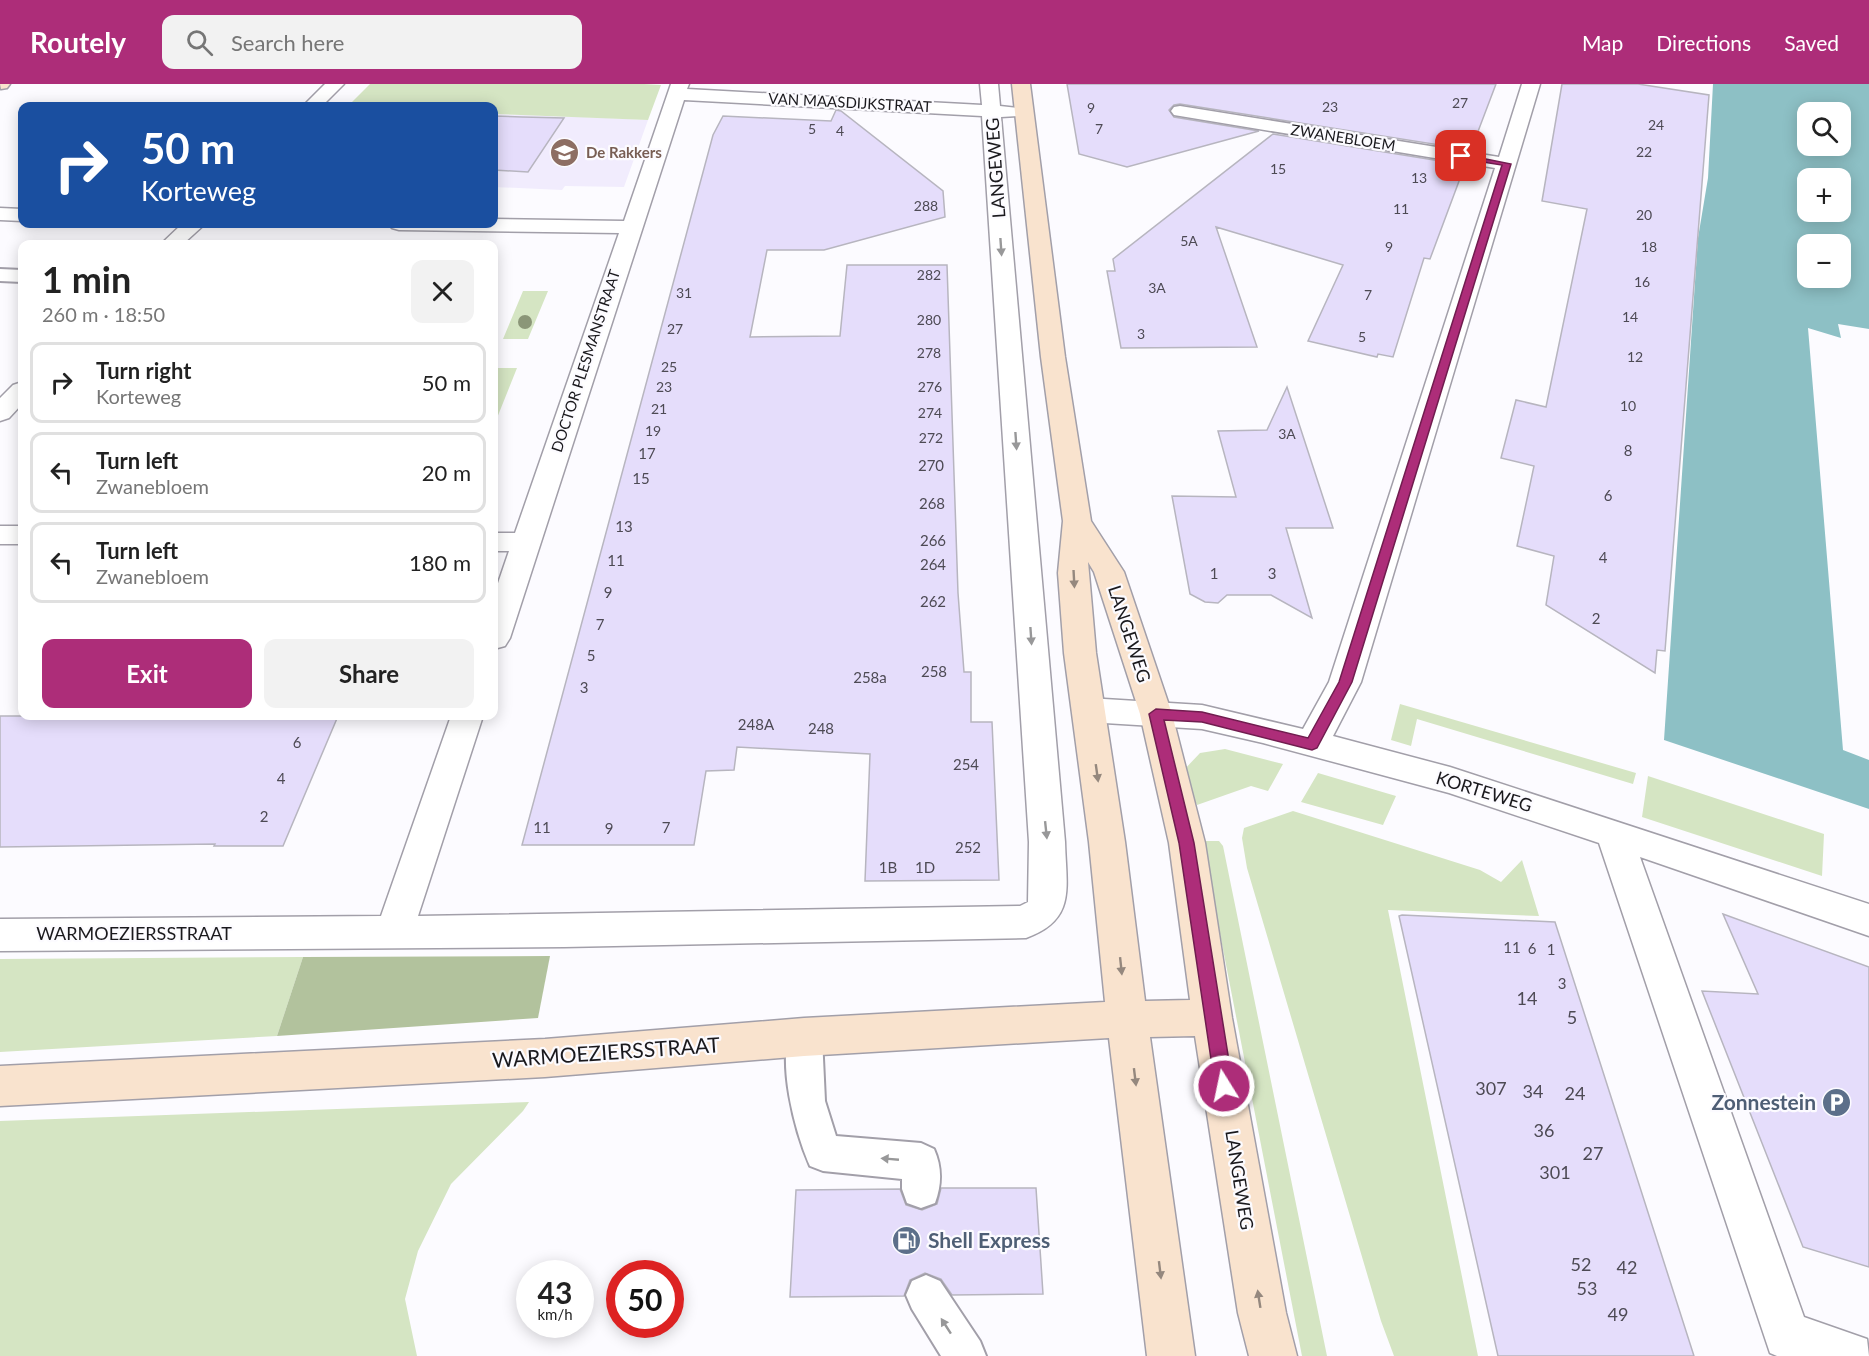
<!DOCTYPE html>
<html lang="en">
<head>
<meta charset="utf-8">
<style>
  body { margin:0; font-family:Lato,sans-serif; background:#f2f2f2; color:#222; height:100vh; display:flex; flex-direction:column; font-size:22px; white-space:nowrap }
  * { box-sizing:border-box; margin:0 }
  p { font-size:20px; color:#767676 }
  .icon { flex:none; width:33px; height:33px; fill:none; stroke:currentColor; stroke-width:2; stroke-linecap:round; stroke-linejoin:round }
  .map { position:relative; flex:1; overflow:hidden }
  .drawer { position:absolute; left:18px; top:156px; width:480px; height:480px; display:flex; flex-direction:column; background:#fff; border-radius:12px; box-shadow:0 3px 15px #0003 }
  .drawer>* { flex:none }
  .banner { position:absolute; left:18px; top:18px; width:480px; height:126px; border-radius:12px; box-shadow:0 3px 15px #0003; background:#1a4fa0; color:#fff; overflow:hidden }
  .fabs { position:absolute; left:1797px; top:18px; display:grid; gap:12px }
  .fabs a { display:grid; place-items:center; width:54px; height:54px; border-radius:12px; background:#fff; box-shadow:0 3px 15px #0003; font-size:30px }
  .speed { position:absolute; left:516px; top:1176px; display:flex; gap:12px; font-size:30px; font-weight:700; text-align:center }
  .speed>* { display:grid; place-content:center; width:78px; height:78px; border-radius:50%; background:#fff; box-shadow:0 3px 15px #0003; line-height:1 }
  .speed small { font-size:15px; font-weight:400 }
  .speed .limit { border:9px solid #d22; background:#fff; color:#111 }
  .pin { position:absolute; display:grid; place-items:center; width:51px; height:51px; color:#fff; margin:-26px; border-radius:12px; box-shadow:0 3px 9px #0006 }
  .me { position:absolute; width:66px; margin:-33px; rotate:350deg; stroke-linejoin:round; filter:drop-shadow(0 0 4px #0008) }
  .turn { display:flex; align-items:center; gap:21px; height:126px; padding:0 24px; font-size:27px }
  .turn .icon { width:78px; height:78px; stroke-width:2.5 }
  .turn b { display:block; font-size:42px; line-height:51px }
  .round { display:grid; place-items:center; flex:none; width:63px; height:63px; border-radius:12px; background:#f2f2f2 }
  .summary { display:flex; align-items:center; justify-content:space-between; height:102px; padding:0 24px }
  h1 { font-size:36px; font-weight:700; line-height:45px }
  .button { display:flex; gap:12px; margin-top:auto; padding:12px 24px }
  .button a { flex:1; height:69px; border-radius:12px; background:#ad2d79; color:#fff; font-size:24px; font-weight:700; line-height:69px; text-align:center }
  .button a+a { background:#f2f2f2; color:#222 }
  ul { padding:0; list-style:none }
  li { display:flex; align-items:center; gap:18px; height:81px; margin:0 12px 9px; padding:0 12px; border:3px solid #e0e0e0; border-radius:12px }
  li div { flex:1 }
  li b { display:block; font-size:22px }
  li em { font-style:normal }
  header { display:flex; align-items:center; gap:36px; box-sizing:border-box; height:84px; padding:0 30px; background:#ad2d79; color:#fff }
  header strong { font-size:28px }
  nav { display:flex; gap:33px; margin-inline-start:auto; font-size:21px }
  .search { width:420px; height:54px; background:#f2f2f2; display:flex; align-items:center; gap:15px; box-sizing:border-box; padding:0 21px; border-radius:12px; color:#767676; font-size:22px }
  .map>svg:first-child { display:block }
  .built { fill:#f1ecfd }
  .green { fill:#d5e5c3 }
  .forest { fill:#b2c29d }
  .water { fill:#8dc0c5; fill-rule:evenodd }
  .building { fill:#e5ddfb; stroke:#b7b5bf; stroke-width:1.5 }
  .lines { fill:none; stroke-linecap:round; stroke-linejoin:round }
  .lane-casing { stroke:#a29fa9; stroke-width:4 }
  .street-casing { stroke:#a29fa9; stroke-width:3 }
  .secondary-casing { stroke:#a29fa9; stroke-width:3 }
  .lane { fill:#fff; fill-rule:evenodd }
  .street { fill:#fff; fill-rule:evenodd }
  .secondary { fill:#f9e3ce; fill-rule:evenodd }
  .tree { fill:#8b9678 }
  .oneway { fill:#989899 }
  .oneway2 { fill:#95887e }
  .route { fill:#ad2d79; stroke:#701d4f; stroke-width:1.5 }
  .labels { text-anchor:middle; stroke-width:4.5; stroke-linejoin:round; paint-order:stroke }
  .far-number-label { font-size:14px; fill:#4d4a54 }
  .far-street-label { font-size:15px; fill:#1a191d; stroke:#fcfbff }
  .far-education-label { font-size:15px; font-weight:bold; fill:#785e54; stroke:#fcfbff; text-anchor:start }
  .number-label { font-size:15px; fill:#4d4a54 }
  .street-label { font-size:18px; fill:#1a191d; stroke:#fcfbff }
  .near-number-label { font-size:18px; fill:#4d4a54 }
  .near-street-label { font-size:21px; fill:#1a191d; stroke:#fcfbff }
  .near-service-label { font-size:21px; font-weight:bold; fill:#4e5e75; stroke:#fcfbff; text-anchor:end }
</style>
</head>
<body>
<header>
<strong>Routely</strong>
<div class="search"><svg class="icon" aria-label="search" viewBox="0 0 24 24"><circle cx="10" cy="10" r="6"/><path d="M15 15l6 6"/></svg>Search here</div>
<nav><a>Map</a><a>Directions</a><a>Saved</a></nav>
</header>
<div class="map">
<svg width="1869" height="1272" viewBox="0 0 1869 1272">
  <rect width="100%" height="100%" fill="#fcfbff"/>
  <!-- built -->
  <path class="built" d="M 494,30 L 562,32 L 648,36 L 624,103 L 565,102 L 562,106 L 494,103 Z"/>
  <!-- green -->
  <path class="green" d="M 370,0 L 644,0 L 661,1 L 648,36 L 494,30 L 494,22 L 348,22 Z
    M 523,207 L 548,207 L 528,255 L 503,255 Z
    M 498,284 L 517,284 L 497,334 L 494,334 L 494,287 Z
    M 1400,620 L 1636,689 L 1633,700 L 1417,635 L 1411,662 L 1391,656 Z
    M 1225,665 L 1283,680 L 1268,707 L 1251,702 L 1197,721 L 1182,688 L 1200,669 Z
    M 1318,689 L 1396,712 L 1383,741 L 1301,718 Z
    M 1648,692 L 1824,750 L 1822,792 L 1642,733 Z
    M 1293,727 L 1480,786 L 1501,798 L 1522,776 L 1539,832 L 1388,826 L 1478,1272 L 1394,1272 L 1381,1237 L 1247,784 L 1242,754 L 1244,744 Z
    M 1202,757 L 1219,757 L 1223,762 L 1327,1272 L 1302,1272 Z
    M 303,873 L 277,952 L 0,968 L 0,875 Z
    M 529,1018 L 523,1027 L 451,1100 L 418,1167 L 405,1215 L 417,1272 L 0,1272 L 0,1037 Z"/>
  <!-- forest -->
  <path class="forest" d="M 550,872 L 538,934 L 277,952 L 303,873 Z"/>
  <!-- water -->
  <path class="water" d="M 1713,0 L 1869,0 L 1869,245 L 1838,240 L 1841,254 L 1808,244 L 1843,666 L 1869,676 L 1869,725 L 1664,656 L 1698,154 L 1708,94 ZM 1808,28 L 1840,28 L 1840,62 L 1808,62 ZM 1808,94 L 1840,94 L 1840,128 L 1808,128 ZM 1808,160 L 1840,160 L 1840,194 L 1808,194 Z"/>
  <!-- building -->
  <path class="building" d="M 1067,0 L 1496,0 L 1471,66 L 1180,20 L 1174,21 L 1169,26 L 1174,33 L 1259,47 L 1127,83 L 1079,70 Z
    M 1562,0 L 1638,0 L 1709,11 L 1665,567 L 1657,566 L 1655,589 L 1546,521 L 1554,472 L 1517,462 L 1534,382 L 1501,374 L 1516,316 L 1546,323 L 1587,125 L 1542,117 Z
    M 836,26 L 841,27 L 943,107 L 945,133 L 824,166 L 767,166 L 750,253 L 840,252 L 847,181 L 947,181 L 958,509 L 964,588 L 971,588 L 971,638 L 992,638 L 999,796 L 865,797 L 870,670 L 737,663 L 734,686 L 706,687 L 694,761 L 522,761 L 713,51 L 723,32 L 831,37 Z
    M 494,32 L 522,33 L 564,34 L 528,88 L 494,86 Z
    M 1273,50 L 1465,81 L 1430,175 L 1424,174 L 1393,273 L 1378,270 L 1377,273 L 1308,257 L 1343,181 L 1216,143 L 1257,263 L 1121,264 L 1107,187 L 1115,187 L 1113,175 Z
    M 1287,303 L 1333,444 L 1286,444 L 1312,534 L 1271,511 L 1227,511 L 1218,519 L 1205,518 L 1190,510 L 1172,412 L 1236,413 L 1218,347 L 1267,346 Z
    M 0,632 L 338,632 L 283,762 L 214,762 L 215,760 L 0,763 Z
    M 1723,830 L 1869,883 L 1869,1183 L 1803,1163 L 1702,907 L 1758,910 Z
    M 1402,831 L 1555,838 L 1694,1272 L 1498,1272 L 1399,832 Z
    M 941,1104 L 1036,1104 L 1043,1210 L 952,1211 L 941,1195 L 925,1189 L 910,1196 L 904,1212 L 790,1213 L 796,1106 L 900,1105 L 906,1121 L 922,1126 L 937,1120 Z"/>
  <g class="lines">
    <defs>
      <path id="lane" d="M 0,185 L 22,186 L 22,198 L 0,197 Z
        M 804,937 L 816,942 L 822,953 L 825,1017 L 836,1052 L 921,1059 L 934,1065 C 942,1083 942,1100 935,1119 L 921,1124 L 907,1119 L 902,1105 L 902,1095 L 823,1087 L 810,1082 C 795,1048 776,976 792,942 Z
        M 926,1191 L 940,1197 L 980,1257 L 986,1272 L 941,1272 L 912,1225 L 906,1211 L 912,1197 Z"/>
      <path id="street" d="M 325,0 L 344,0 L 322,22 L 303,22 Z
        M 671,0 L 689,0 L 687,5 L 982,21 L 980,0 L 998,0 L 1000,22 L 1019,24 L 1022,28 L 1019,32 L 1001,33 L 1065,758 C 1066,803 1077,836 1026,854 L 564,863 L 0,867 L 0,835 L 381,832 L 451,632 L 483,632 L 418,832 L 1020,822 L 1028,818 L 1029,758 L 982,32 L 684,16 L 510,554 L 505,562 L 494,565 L 494,511 L 509,467 L 494,467 L 494,449 L 515,449 L 619,149 L 399,146 L 392,144 L 388,140 L 494,140 L 494,135 L 624,137 Z
        M 1522,0 L 1540,0 L 1361,598 L 1333,652 L 1450,683 L 1869,820 L 1869,852 L 1640,773 L 1804,1233 L 1867,1255 L 1869,1272 L 1777,1272 L 1770,1269 L 1599,759 L 1449,709 L 1263,659 L 1202,645 L 1088,638 L 1076,635 L 1072,626 L 1076,617 L 1088,614 L 1202,621 L 1303,645 L 1329,598 L 1495,84 L 1180,32 L 1174,31 L 1171,27 L 1174,23 L 1180,22 L 1499,73 Z
        M 0,124 L 22,125 L 22,137 L 0,136 Z
        M 182,140 L 205,140 L 183,160 L 161,160 Z
        M 22,298 L 22,320 L 9,334 L 0,337 L 0,314 L 13,301 Z
        M 0,442 L 22,442 L 22,460 L 0,460 Z"/>
      <path id="secondary" d="M 0,0 L 10,0 L 7,4 L 1,5 Z
        M 1012,0 L 1030,0 L 1065,273 L 1091,437 L 1124,488 L 1172,630 L 1205,759 L 1232,934 L 1286,1229 L 1297,1272 L 1249,1272 L 1238,1229 L 1195,952 L 1150,953 L 1195,1272 L 1147,1272 L 1109,954 L 804,972 L 545,993 L 0,1022 L 0,982 L 545,955 L 804,934 L 1105,918 L 1089,758 L 1064,569 L 1058,489 L 1063,437 L 1041,273 ZM 1088,478 L 1094,488 L 1140,630 L 1169,759 L 1190,916 L 1145,917 L 1125,758 L 1096,569 Z"/>
    </defs>
    <!-- lane casing -->
    <use href="#lane" class="lane-casing"/>
    <!-- street casing -->
    <use href="#street" class="street-casing"/>
    <!-- secondary casing -->
    <use href="#secondary" class="secondary-casing"/>
    <!-- lane -->
    <use href="#lane" class="lane"/>
    <!-- street -->
    <use href="#street" class="street"/>
    <!-- secondary -->
    <use href="#secondary" class="secondary"/>
  </g>
  <!-- trees -->
  <circle class="tree" cx="525" cy="238" r="7"/>
  <!-- one-way arrows -->
  <defs><path id="oneway-solid" d="M-6-.8H1V-3.2L6.5 0L1 3.2V.8H-6Z" transform="scale(1.5)"/></defs>
  <g class="oneway">
    <use href="#oneway-solid" transform="translate(1001 163) rotate(86)"/>
    <use href="#oneway-solid" transform="translate(1016 357) rotate(86)"/>
    <use href="#oneway-solid" transform="translate(1031 552) rotate(86)"/>
    <use href="#oneway-solid" transform="translate(1046 746) rotate(84)"/>
    <use href="#oneway-solid" transform="translate(890 1075) rotate(-175)"/>
    <use href="#oneway-solid" transform="translate(946 1242) rotate(-123)"/>
  </g>
  <g class="oneway2">
    <use href="#oneway-solid" transform="translate(1074 495) rotate(87)"/>
    <use href="#oneway-solid" transform="translate(1097 689) rotate(82)"/>
    <use href="#oneway-solid" transform="translate(1121 882) rotate(84)"/>
    <use href="#oneway-solid" transform="translate(1135 993) rotate(83)"/>
    <use href="#oneway-solid" transform="translate(1160 1186) rotate(83)"/>
    <use href="#oneway-solid" transform="translate(1259 1215) rotate(-99)"/>
  </g>
  <!-- route -->
  <path class="route" d="M 1461,70 L 1511,80 L 1352,598 L 1317,664 L 1312,666 L 1202,638 L 1164,636 L 1194,759 L 1233,1002 L 1230,1008 L 1224,1010 L 1218,1008 L 1215,1002 L 1179,759 L 1149,630 L 1156,625 L 1202,628 L 1308,654 L 1339,598 L 1502,81 L 1458,74 L 1457,72 Z"/>
  <!-- icons -->
  <defs>
    <symbol id="school-disc" viewBox="-11 -11 22 22"><circle r="9.5" fill="#8d6e63" stroke="#fcfbff"/><path d="M0-5L7-2L0 1L-7-2ZM-4 1L0 2.5L4 1V4Q0 6-4 4Z" fill="#fff"/></symbol>
    <symbol id="parking-disc" viewBox="-11 -11 22 22"><circle r="9.5" fill="#5c6f8a" stroke="#fcfbff"/><path d="M-3.5-5.5H1a3.5 3.5 0 0 1 0 7H-1V5.5H-3.5ZM-1-3.4V-.6H.8a1.4 1.4 0 0 0 0-2.8Z" fill="#fff"/></symbol>
    <symbol id="fuel-disc" viewBox="-11 -11 22 22"><circle r="9.5" fill="#5c6f8a" stroke="#fcfbff"/><path d="M-5.5-6h7V0h2V4h1.3V-2.5L3-4.5l.8-.8L6-3V5H2.5V1h-1V6h-7ZM-4.2-4.7v3.2H.2V-4.7Z" fill="#fff"/></symbol>
  </defs>
  <g fill-rule="evenodd">
    <use href="#school-disc" x="548" y="52" width="33" height="33"/>
    <use href="#parking-disc" x="1820" y="1002" width="33" height="33"/>
    <use href="#fuel-disc" x="890" y="1140" width="33" height="33"/>
  </g>
  <g class="labels">
    <!-- far-number labels -->
    <g class="far-number-label">
      <text x="1460" y="24">27</text>
      <text x="1330" y="28">23</text>
      <text x="1091" y="29">9</text>
      <text x="1656" y="46">24</text>
      <text x="812" y="50">5</text>
      <text x="1099" y="50">7</text>
      <text x="840" y="52">4</text>
      <text x="1644" y="73">22</text>
      <text x="1278" y="90">15</text>
      <text x="1419" y="99">13</text>
      <text x="926" y="127">288</text>
      <text x="1401" y="130">11</text>
      <text x="1644" y="136">20</text>
      <text x="1189" y="162">5A</text>
      <text x="1389" y="168">9</text>
      <text x="1649" y="168">18</text>
      <text x="929" y="196">282</text>
      <text x="1642" y="203">16</text>
      <text x="1157" y="209">3A</text>
      <text x="684" y="214">31</text>
      <text x="1368" y="216">7</text>
      <text x="1630" y="238">14</text>
      <text x="929" y="241">280</text>
      <text x="675" y="250">27</text>
      <text x="1141" y="255">3</text>
      <text x="1362" y="258">5</text>
      <text x="929" y="274">278</text>
      <text x="1635" y="278">12</text>
      <text x="669" y="288">25</text>
      <text x="664" y="308">23</text>
      <text x="930" y="308">276</text>
      <text x="1628" y="327">10</text>
      <text x="659" y="330">21</text>
      <text x="930" y="334">274</text>
      <text x="653" y="352">19</text>
      <text x="1287" y="355">3A</text>
      <text x="931" y="359">272</text>
    </g>
    <!-- far-street labels -->
    <g class="far-street-label">
      <text transform="translate(850 19) rotate(3)" y="5">VAN MAASDIJKSTRAAT</text>
      <text transform="translate(1343 54) rotate(9)" y="5">ZWANEBLOEM</text>
      <text transform="translate(586 277) rotate(-72)" y="5">DOCTOR PLESMANSTRAAT</text>
    </g>
    <!-- far-education labels -->
    <g class="far-education-label">
      <text x="586" y="74">De Rakkers</text>
    </g>
    <!-- number labels -->
    <g class="number-label">
      <text x="1628" y="372">8</text>
      <text x="647" y="375">17</text>
      <text x="931" y="387">270</text>
      <text x="641" y="400">15</text>
      <text x="1608" y="417">6</text>
      <text x="932" y="425">268</text>
      <text x="624" y="448">13</text>
      <text x="933" y="462">266</text>
      <text x="1603" y="479">4</text>
      <text x="616" y="482">11</text>
      <text x="933" y="486">264</text>
      <text x="1214" y="495">1</text>
      <text x="1272" y="495">3</text>
      <text x="608" y="514">9</text>
      <text x="933" y="523">262</text>
      <text x="1596" y="540">2</text>
      <text x="600" y="546">7</text>
      <text x="591" y="577">5</text>
      <text x="934" y="593">258</text>
      <text x="870" y="599">258a</text>
      <text x="584" y="609">3</text>
      <text x="756" y="646">248A</text>
      <text x="821" y="650">248</text>
      <text x="297" y="664">6</text>
      <text x="966" y="686">254</text>
      <text x="281" y="700">4</text>
      <text x="264" y="738">2</text>
      <text x="542" y="749">11</text>
      <text x="666" y="749">7</text>
      <text x="609" y="750">9</text>
      <text x="968" y="769">252</text>
      <text x="888" y="789">1B</text>
      <text x="925" y="789">1D</text>
      <text x="1512" y="869">11</text>
      <text x="1532" y="870">6</text>
      <text x="1551" y="871">1</text>
      <text x="1562" y="905">3</text>
    </g>
    <!-- street labels -->
    <g class="street-label">
      <text transform="translate(996 84) rotate(-94)" y="6">LANGEWEG</text>
      <text transform="translate(1129 550) rotate(72)" y="6">LANGEWEG</text>
      <text transform="translate(1484 708) rotate(17)" y="6">KORTEWEG</text>
      <text x="134" y="856">WARMOEZIERSSTRAAT</text>
      <text transform="translate(1239 1096) rotate(81)" y="6">LANGEWEG</text>
    </g>
    <!-- near-number labels -->
    <g class="near-number-label">
      <text x="1527" y="921">14</text>
      <text x="1572" y="940">5</text>
      <text x="1491" y="1011">307</text>
      <text x="1533" y="1014">34</text>
      <text x="1575" y="1016">24</text>
      <text x="1544" y="1053">36</text>
      <text x="1593" y="1076">27</text>
      <text x="1555" y="1095">301</text>
      <text x="1581" y="1187">52</text>
      <text x="1627" y="1190">42</text>
      <text x="1587" y="1211">53</text>
      <text x="1618" y="1237">49</text>
    </g>
    <!-- near-street labels -->
    <g class="near-street-label">
      <text transform="translate(606 969) rotate(-4)" y="7">WARMOEZIERSSTRAAT</text>
    </g>
    <!-- near-service labels -->
    <g class="near-service-label">
      <text x="1816" y="1026">Zonnestein</text>
      <text x="928" y="1164" text-anchor="start">Shell Express</text>
    </g>
  </g>
</svg>
<div class="fabs">
<a><svg class="icon" aria-label="search" viewBox="0 0 24 24"><circle cx="10" cy="10" r="6"/><path d="M15 15l6 6"/></svg></a>
<a>+</a>
<a>−</a>
</div>
<div class="speed"><div>43<small>km/h</small></div><div class="limit">50</div></div>
<div class="pin" style="left:1461px;top:72px;background:#d93025"><svg class="icon" aria-label="arrive" viewBox="0 0 24 24"><path d="M6 21V4h12l-3 4 3 4H6"/></svg></div>
<svg class="me" style="left:1224px;top:1002px" viewBox="-20 -20 40 40"><circle r="17" fill="#ad2d79" stroke="#fff" stroke-width="3"/><path d="M0-11L8 9 0 5-8 9z" fill="#fff"/></svg>
<div class="banner">
<div class="turn"><svg class="icon" aria-label="right" viewBox="0 0 24 24"><path d="M7 20v-9h11M14 6l5 5-5 5"/></svg><div><b>50 m</b>Korteweg</div></div>
</div>
<section class="drawer">
<div class="summary"><div><h1>1 min</h1><p>260 m · 18:50</p></div><a class="round"><svg class="icon" aria-label="close" viewBox="0 0 24 24"><path d="M6 6l12 12M18 6L6 18"/></svg></a></div>
<ul>
<li><svg class="icon" aria-label="right" viewBox="0 0 24 24"><path d="M7 20v-9h11M14 6l5 5-5 5"/></svg><div><b>Turn right</b><p>Korteweg</p></div><em>50 m</em></li>
<li><svg class="icon" aria-label="left" viewBox="0 0 24 24"><path d="M17 20v-9H6M10 6l-5 5 5 5"/></svg><div><b>Turn left</b><p>Zwanebloem</p></div><em>20 m</em></li>
<li><svg class="icon" aria-label="left" viewBox="0 0 24 24"><path d="M17 20v-9H6M10 6l-5 5 5 5"/></svg><div><b>Turn left</b><p>Zwanebloem</p></div><em>180 m</em></li>
</ul>
<div class="button"><a>Exit</a><a>Share</a></div>
</section>
</div>
</body>
</html>
